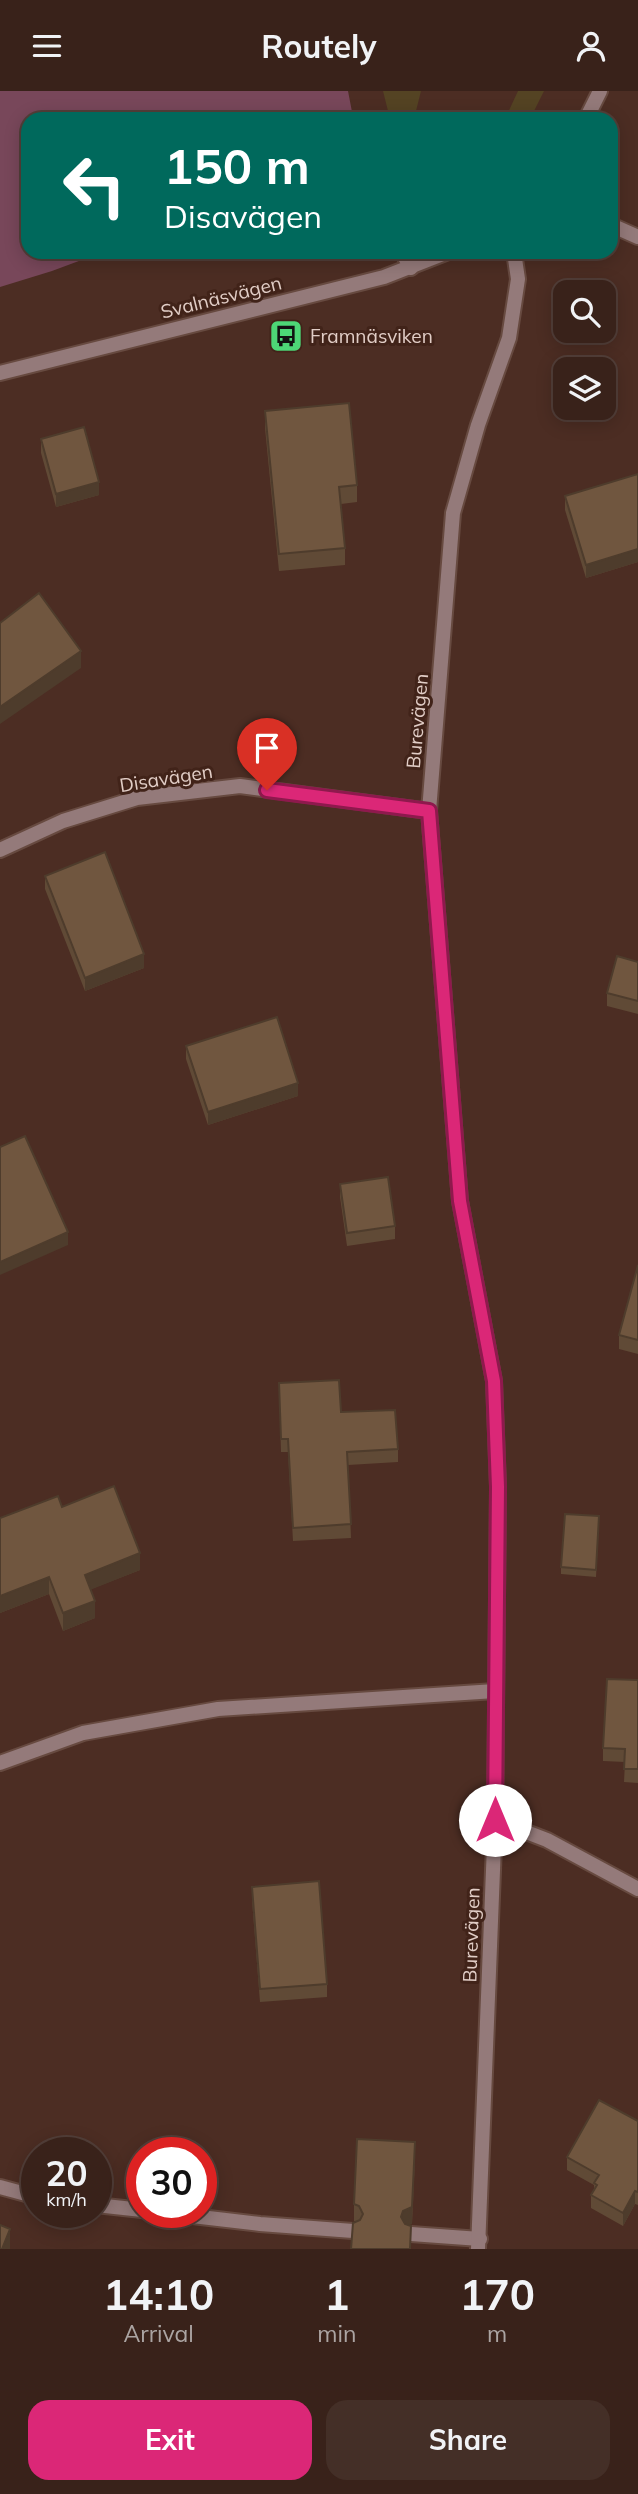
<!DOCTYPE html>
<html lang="en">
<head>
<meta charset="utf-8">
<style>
  body { margin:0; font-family:Mulish,sans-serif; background:#442f27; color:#f1f3f6; height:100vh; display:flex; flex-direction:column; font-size:26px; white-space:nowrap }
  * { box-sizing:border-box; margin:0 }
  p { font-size:23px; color:#aba4a2 }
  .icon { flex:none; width:38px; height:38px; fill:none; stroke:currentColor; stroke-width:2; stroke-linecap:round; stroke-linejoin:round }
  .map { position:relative; height:2158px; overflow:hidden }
  .drawer { display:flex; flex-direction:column; background:#39221a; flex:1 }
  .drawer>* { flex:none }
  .banner { position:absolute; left:21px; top:21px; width:597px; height:147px; border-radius:21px; box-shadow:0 4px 18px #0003,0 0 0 2px #533f39; background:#00695c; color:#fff; overflow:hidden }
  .tools { position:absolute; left:553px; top:189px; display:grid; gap:14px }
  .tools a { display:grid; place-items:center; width:63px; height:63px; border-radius:14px; background:#39221a; box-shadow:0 4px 18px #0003,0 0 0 2px #533f39; font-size:35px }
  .speed { position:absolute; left:21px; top:2046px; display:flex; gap:14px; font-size:35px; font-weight:700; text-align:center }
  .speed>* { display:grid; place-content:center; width:91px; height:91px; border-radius:50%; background:#39221a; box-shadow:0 4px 18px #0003,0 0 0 2px #533f39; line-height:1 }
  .speed small { font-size:18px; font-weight:400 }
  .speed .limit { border:10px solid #d22; background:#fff; color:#111 }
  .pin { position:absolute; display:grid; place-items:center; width:60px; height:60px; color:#fff; margin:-72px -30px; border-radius:50% 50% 50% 0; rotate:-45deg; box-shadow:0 0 7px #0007 }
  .pin .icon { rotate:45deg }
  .me { position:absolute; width:77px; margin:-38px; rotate:0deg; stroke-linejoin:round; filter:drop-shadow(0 0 5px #0008) }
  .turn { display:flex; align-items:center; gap:24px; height:147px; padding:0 28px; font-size:32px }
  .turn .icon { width:91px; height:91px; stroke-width:2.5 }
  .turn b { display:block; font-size:49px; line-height:60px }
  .eta { display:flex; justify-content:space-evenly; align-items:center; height:119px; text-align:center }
  .eta b { font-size:42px; font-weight:700; line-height:49px }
  .cta { display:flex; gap:14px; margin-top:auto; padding:14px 28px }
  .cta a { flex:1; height:80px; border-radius:21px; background:#db2777; color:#fff; font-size:28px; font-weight:700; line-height:80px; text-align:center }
  .cta a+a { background:#442f27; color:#f1f3f6 }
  header { display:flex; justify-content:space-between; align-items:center; height:91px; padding:0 28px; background:#39221a; font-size:32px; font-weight:700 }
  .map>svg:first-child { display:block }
  .green { fill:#544323 }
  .water { fill:#78475a }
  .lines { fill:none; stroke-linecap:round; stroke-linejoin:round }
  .service-casing { stroke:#674a40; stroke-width:18 }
  .minor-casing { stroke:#674a40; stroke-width:18 }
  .tertiary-casing { stroke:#674a40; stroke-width:18 }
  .service { stroke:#947a7a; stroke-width:14 }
  .minor { stroke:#947a7a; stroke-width:14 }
  .tertiary { stroke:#947a7a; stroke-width:14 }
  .wall { fill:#604a36 }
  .shaded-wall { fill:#4e3c2c }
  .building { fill:#70563f; stroke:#4e3c2c; stroke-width:2 }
  .route-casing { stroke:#8e194d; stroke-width:18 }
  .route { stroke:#db2777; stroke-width:12 }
  .labels { text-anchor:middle; stroke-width:6; stroke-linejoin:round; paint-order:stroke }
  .street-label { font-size:19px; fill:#e1cdc6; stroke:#412319 }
  .poi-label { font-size:19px; fill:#e1cdc6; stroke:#412319; text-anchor:start }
</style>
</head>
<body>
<header><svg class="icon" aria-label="menu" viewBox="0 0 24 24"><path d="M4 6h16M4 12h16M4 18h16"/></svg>Routely<svg class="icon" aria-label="person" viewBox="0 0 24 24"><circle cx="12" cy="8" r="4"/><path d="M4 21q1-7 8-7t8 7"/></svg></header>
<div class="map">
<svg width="638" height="2158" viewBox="0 0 638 2158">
  <rect width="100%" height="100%" fill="#4c2d23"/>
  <!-- green -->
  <path class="green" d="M 383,0 L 421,0 L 414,28 L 390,28 Z
    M 518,0 L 544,0 L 530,28 L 505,28 Z"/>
  <!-- water -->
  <path class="water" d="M 0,0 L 348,0 L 353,26 L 352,28 L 28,28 L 28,161 L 103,161 L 52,180 L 0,196 Z"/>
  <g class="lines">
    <defs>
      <path id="service" d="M 402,161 L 411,177
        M 0,1672 L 83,1642 L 218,1618 L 495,1600
        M 0,2096 L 37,2106
        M 96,2114 L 142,2119
        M 158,2121 L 260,2133 L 353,2140
        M 411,2143 L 480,2148"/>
      <path id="minor" d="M 611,134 L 638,146
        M 0,759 L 63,730 L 137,707 L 240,695 L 429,720
        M 495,1729 L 547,1749 L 638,1798
        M 478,2158 L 495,1729 L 498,1396 L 494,1290 L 460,1110 L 429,720 L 453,422 L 478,334 L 509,247 L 518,188 L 514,161"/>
      <path id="tertiary" d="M 586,28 L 600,0
        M 0,282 L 384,186 L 448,161"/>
    </defs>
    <!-- service casing -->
    <use href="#service" class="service-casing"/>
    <!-- minor casing -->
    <use href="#minor" class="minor-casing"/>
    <!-- tertiary casing -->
    <use href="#tertiary" class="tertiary-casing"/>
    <!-- service -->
    <use href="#service" class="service"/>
    <!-- minor -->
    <use href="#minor" class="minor"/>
    <!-- tertiary -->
    <use href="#tertiary" class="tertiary"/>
  </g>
  <!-- wall -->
  <path class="wall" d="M 265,320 L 357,394 L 357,411 L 341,413 L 345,457 L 345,474 L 279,480 L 265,337 Z
    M 41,348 L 99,404 L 56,416 L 41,362 Z
    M 638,383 L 638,471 L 586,487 L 565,419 L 565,405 Z
    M 45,785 L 144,877 L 85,900 L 45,798 Z
    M 638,871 L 638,923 L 607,915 L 607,902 Z
    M 186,955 L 298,1005 L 208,1034 L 186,968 Z
    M 340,1093 L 395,1135 L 395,1148 L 347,1155 L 340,1106 Z
    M 638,1174 L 638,1263 L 619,1258 L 619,1244 Z
    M 279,1292 L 341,1321 L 398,1358 L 398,1371 L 348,1374 L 351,1447 L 293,1450 L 288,1361 L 281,1361 Z
    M 62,1416 L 140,1479 L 91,1498 L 95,1527 L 63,1540 L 49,1503 L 0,1522 L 0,1427 Z
    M 599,1432 L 596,1486 L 561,1483 L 561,1476 Z
    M 638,1589 L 638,1692 L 624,1691 L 625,1671 L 603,1670 L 603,1657 Z
    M 252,1796 L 327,1893 L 327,1906 L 260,1911 L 252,1809 Z
    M 638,2030 L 638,2114 L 635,2113 L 623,2135 L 591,2117 L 591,2104 L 594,2099 L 594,2094 L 567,2079 L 567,2066 Z
    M 415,2068 L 412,2133 L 354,2130 L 354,2113 Z"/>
  <!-- shaded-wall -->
  <path class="shaded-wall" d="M 99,391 L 99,404 L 56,416 L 56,403 Z
    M 638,458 L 638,471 L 586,487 L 586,474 Z
    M 81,560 L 81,577 L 0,633 L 0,616 Z
    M 144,863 L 144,877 L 85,900 L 85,887 Z
    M 298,992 L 298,1005 L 208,1034 L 208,1021 Z
    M 68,1141 L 68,1154 L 0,1184 L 0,1171 Z
    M 140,1462 L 140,1479 L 85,1501 L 85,1484 Z
    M 49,1486 L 49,1503 L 0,1522 L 0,1505 Z
    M 95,1510 L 95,1527 L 63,1540 L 63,1522 Z
    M 415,2051 L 412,2133 L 403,2137 L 401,2126 L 403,2120 Z
    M 635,2100 L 635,2113 L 623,2135 L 623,2122 Z
    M 10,2138 L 10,2158 L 2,2158 Z"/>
  <!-- building -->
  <path class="building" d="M 349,312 L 357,394 L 339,396 L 345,457 L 279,463 L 265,320 Z
    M 84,336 L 99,391 L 56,403 L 41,348 Z
    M 638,383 L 638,458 L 586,474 L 565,405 Z
    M 39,502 L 81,560 L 0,616 L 0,532 Z
    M 105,761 L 144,863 L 85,887 L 45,785 Z
    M 617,865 L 638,871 L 638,910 L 607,902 Z
    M 277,926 L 298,992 L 208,1021 L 186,955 Z
    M 25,1045 L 68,1141 L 0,1171 L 0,1056 Z
    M 388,1086 L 395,1135 L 347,1142 L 340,1093 Z
    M 638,1174 L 638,1249 L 619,1244 Z
    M 339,1289 L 341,1321 L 395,1319 L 398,1358 L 347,1361 L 351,1433 L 293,1437 L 288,1348 L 281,1348 L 279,1292 Z
    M 114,1395 L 140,1462 L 85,1484 L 95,1510 L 63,1522 L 49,1486 L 0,1505 L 0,1427 L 58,1405 L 62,1416 Z
    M 565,1423 L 599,1425 L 596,1479 L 561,1476 Z
    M 607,1588 L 638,1589 L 638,1678 L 624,1678 L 625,1658 L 603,1657 Z
    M 319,1790 L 327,1893 L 260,1898 L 252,1796 Z
    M 599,2009 L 638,2030 L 638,2101 L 635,2100 L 623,2122 L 591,2104 L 597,2094 L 594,2092 L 599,2084 L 567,2066 Z
    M 357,2048 L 415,2051 L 412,2116 L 403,2120 L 401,2126 L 405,2133 L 411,2135 L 410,2158 L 351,2158 L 353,2132 L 360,2129 L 363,2123 L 359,2115 L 354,2113 Z
    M 0,2134 L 10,2138 L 2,2158 L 0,2158 Z"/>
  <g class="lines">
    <defs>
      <path id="route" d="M 267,699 L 429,720 L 460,1110 L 494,1290 L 498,1396 L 495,1729"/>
    </defs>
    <!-- route casing -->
    <use href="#route" class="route-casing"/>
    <!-- route -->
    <use href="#route" class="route"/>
  </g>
  <!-- icons -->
  <defs>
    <symbol id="bus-square" viewBox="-11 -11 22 22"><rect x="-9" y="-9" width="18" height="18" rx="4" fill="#4dd676" stroke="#412319"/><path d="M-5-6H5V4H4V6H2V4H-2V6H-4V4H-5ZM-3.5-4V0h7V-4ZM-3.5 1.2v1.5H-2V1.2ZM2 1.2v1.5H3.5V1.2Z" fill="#111"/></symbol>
  </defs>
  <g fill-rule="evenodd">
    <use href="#bus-square" x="267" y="226" width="38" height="38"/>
  </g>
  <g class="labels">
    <!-- street labels -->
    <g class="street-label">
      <text transform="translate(221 206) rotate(-14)" y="7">Svalnäsvägen</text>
      <text transform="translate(417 630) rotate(-85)" y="7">Burevägen</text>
      <text transform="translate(166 687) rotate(-9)" y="7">Disavägen</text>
      <text transform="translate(471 1844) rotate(-88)" y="7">Burevägen</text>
    </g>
    <!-- poi labels -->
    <g class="poi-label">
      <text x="310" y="252">Framnäsviken</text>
    </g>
  </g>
</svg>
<div class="tools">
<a><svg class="icon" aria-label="search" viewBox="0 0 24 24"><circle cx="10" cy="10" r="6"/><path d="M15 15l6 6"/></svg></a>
<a><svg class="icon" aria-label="layers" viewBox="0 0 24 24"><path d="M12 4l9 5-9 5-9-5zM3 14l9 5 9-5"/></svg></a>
</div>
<div class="speed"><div>20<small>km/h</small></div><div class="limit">30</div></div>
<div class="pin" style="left:267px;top:699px;background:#d93025"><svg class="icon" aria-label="arrive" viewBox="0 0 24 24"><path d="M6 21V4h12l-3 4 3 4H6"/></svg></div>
<svg class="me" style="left:495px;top:1729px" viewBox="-20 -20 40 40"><circle r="19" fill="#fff"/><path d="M0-13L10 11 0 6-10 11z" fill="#db2777"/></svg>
<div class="banner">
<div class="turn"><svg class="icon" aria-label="left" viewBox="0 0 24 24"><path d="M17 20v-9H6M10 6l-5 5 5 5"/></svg><div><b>150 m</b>Disavägen</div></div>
</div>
</div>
<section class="drawer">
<div class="eta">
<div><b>14:10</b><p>Arrival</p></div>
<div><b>1</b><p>min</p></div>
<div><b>170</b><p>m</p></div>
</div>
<div class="cta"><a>Exit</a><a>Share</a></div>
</section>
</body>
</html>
